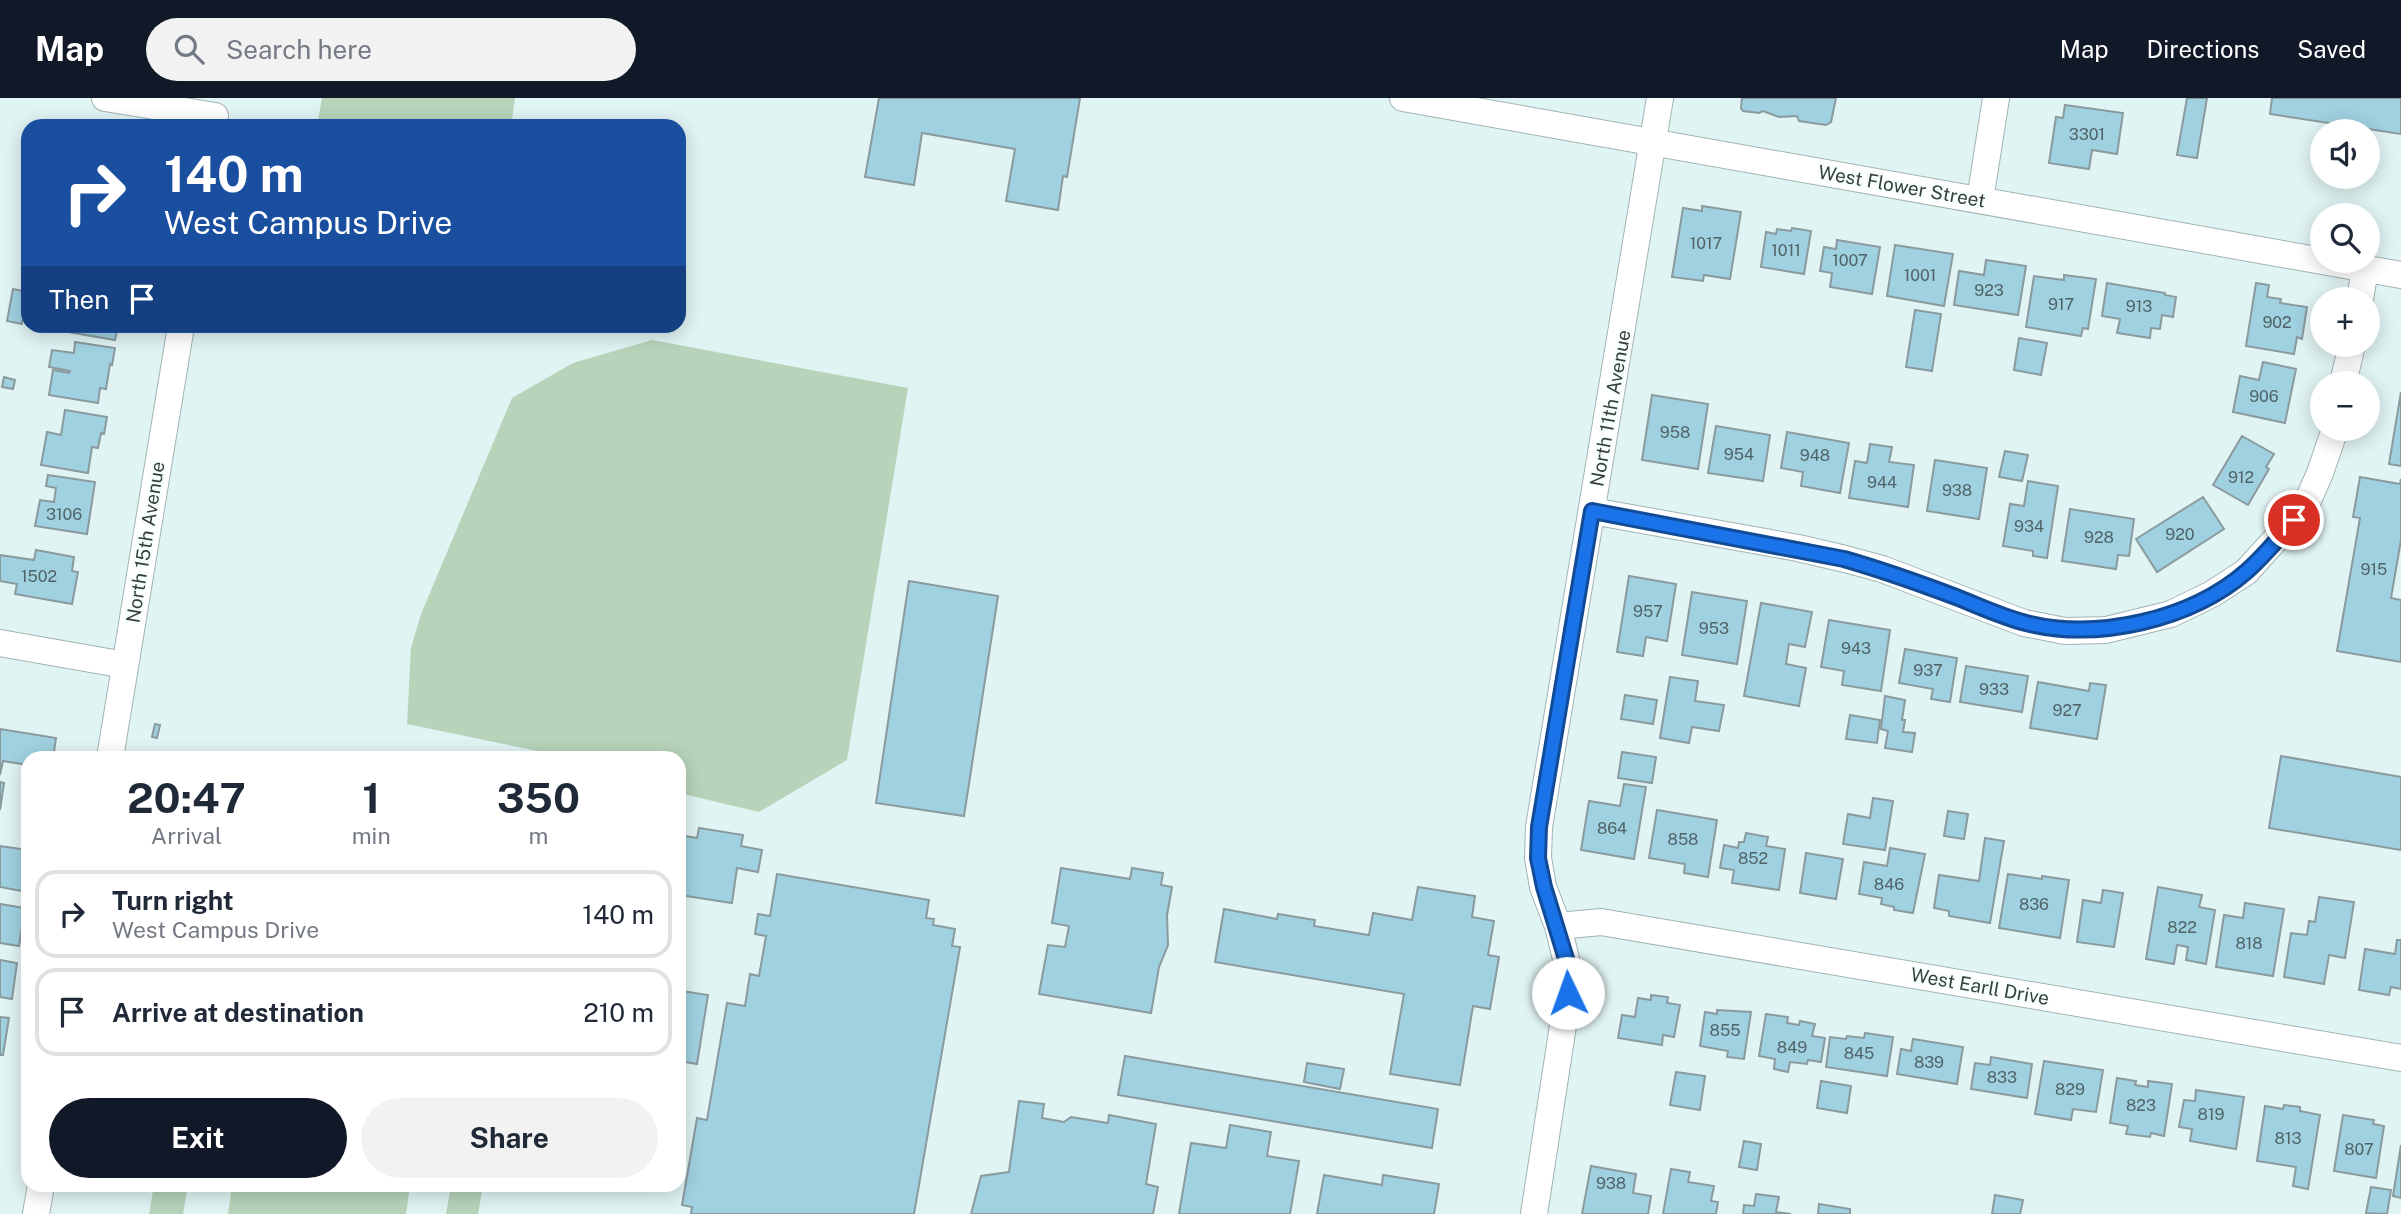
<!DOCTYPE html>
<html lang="en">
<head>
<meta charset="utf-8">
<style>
  body { margin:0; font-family:"Public Sans",sans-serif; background:#f2f2f3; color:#1f2937; height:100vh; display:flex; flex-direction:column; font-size:26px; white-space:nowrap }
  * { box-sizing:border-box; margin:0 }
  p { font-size:23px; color:#747a83 }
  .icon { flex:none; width:38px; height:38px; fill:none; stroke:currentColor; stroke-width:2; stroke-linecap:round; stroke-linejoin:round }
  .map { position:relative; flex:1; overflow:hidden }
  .side { position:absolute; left:21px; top:653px; width:665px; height:441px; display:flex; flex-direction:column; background:#fff; border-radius:21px; box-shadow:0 4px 18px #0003 }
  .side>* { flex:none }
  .guide { position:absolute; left:21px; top:21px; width:665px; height:214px; border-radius:21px; box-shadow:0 4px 18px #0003; background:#1a4fa0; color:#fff; overflow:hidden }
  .fabs { position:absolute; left:2310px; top:21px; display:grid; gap:14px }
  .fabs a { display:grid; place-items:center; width:70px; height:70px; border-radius:50%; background:#fff; box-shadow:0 4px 18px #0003; font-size:35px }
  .pin { position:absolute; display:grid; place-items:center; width:60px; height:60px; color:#fff; margin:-30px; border:4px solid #fff; border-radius:50%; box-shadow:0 2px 7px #0007 }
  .me { position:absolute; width:77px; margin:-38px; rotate:357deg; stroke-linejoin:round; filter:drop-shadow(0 0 5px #0008) }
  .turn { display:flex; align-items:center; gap:24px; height:147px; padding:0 28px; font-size:32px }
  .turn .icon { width:91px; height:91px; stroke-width:2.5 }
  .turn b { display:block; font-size:49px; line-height:60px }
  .then { display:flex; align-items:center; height:66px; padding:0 28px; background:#0003; gap:14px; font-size:26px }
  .eta { display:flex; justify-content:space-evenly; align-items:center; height:119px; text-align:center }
  .eta b { font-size:42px; font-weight:700; line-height:49px }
  .cta { display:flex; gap:14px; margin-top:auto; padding:14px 28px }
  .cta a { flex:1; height:80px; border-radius:42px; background:#111827; color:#fff; font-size:28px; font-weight:700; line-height:80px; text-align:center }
  .cta a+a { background:#f2f2f3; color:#1f2937 }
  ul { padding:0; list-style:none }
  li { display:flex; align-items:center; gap:21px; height:88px; margin:0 14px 10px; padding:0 14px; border:4px solid #e0e1e3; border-radius:21px }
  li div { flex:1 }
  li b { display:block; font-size:26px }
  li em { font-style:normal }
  header { display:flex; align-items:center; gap:42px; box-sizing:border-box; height:98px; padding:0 35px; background:#111827; color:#fff }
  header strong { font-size:33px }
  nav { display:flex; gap:38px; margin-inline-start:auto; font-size:24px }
  .search { width:490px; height:63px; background:#f2f2f3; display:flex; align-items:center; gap:18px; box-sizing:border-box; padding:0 24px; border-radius:38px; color:#747a83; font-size:26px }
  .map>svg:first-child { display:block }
  .green { fill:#b7d4ba }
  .building { fill:#a0d1e0; stroke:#8a9a9f; stroke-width:2 }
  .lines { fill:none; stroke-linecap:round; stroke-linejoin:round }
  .minor-casing { stroke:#a2b4b4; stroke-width:28 }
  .minor { stroke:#fff; stroke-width:26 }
  .route-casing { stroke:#114b97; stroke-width:18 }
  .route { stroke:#1a73e8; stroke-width:12 }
  .labels { text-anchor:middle; stroke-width:5; stroke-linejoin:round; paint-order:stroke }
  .number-label { font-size:16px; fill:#506366 }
  .street-label { font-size:19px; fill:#363e3e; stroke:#f7fefe }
</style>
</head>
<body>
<header>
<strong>Map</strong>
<div class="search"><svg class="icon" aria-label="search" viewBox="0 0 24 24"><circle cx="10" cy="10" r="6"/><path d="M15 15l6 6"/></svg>Search here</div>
<nav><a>Map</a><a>Directions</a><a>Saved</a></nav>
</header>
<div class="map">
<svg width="2401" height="1116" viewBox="0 0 2401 1116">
  <rect width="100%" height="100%" fill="#e0f4f3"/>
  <!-- green -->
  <path class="green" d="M 322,0 L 515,0 L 511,28 L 317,28 Z
    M 652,242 L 908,290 L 847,662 L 759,714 L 679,695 L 679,660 L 571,660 L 407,626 L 411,550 L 421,516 L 512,300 L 573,265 Z
    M 154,1087 L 188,1087 L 183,1116 L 149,1116 Z
    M 232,1087 L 410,1087 L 406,1116 L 228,1116 Z
    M 451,1087 L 483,1087 L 478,1116 L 446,1116 Z"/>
  <!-- building -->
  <path class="building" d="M 879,0 L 1080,0 L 1067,79 L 1063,78 L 1058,112 L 1006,103 L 1015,51 L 922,35 L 914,87 L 865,79 Z
    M 1742,0 L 1836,0 L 1831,24 L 1826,27 L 1799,23 L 1797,18 L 1779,19 L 1763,13 L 1759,15 L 1743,13 L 1741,10 Z
    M 2187,0 L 2207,0 L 2197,60 L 2177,57 Z
    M 2272,0 L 2401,0 L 2401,36 L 2270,16 Z
    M 2065,7 L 2123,15 L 2117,56 L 2092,52 L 2089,71 L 2049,65 L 2056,19 L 2063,20 Z
    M 1702,108 L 1741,114 L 1730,181 L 1704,177 L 1703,183 L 1672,179 L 1683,110 L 1702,113 Z
    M 1792,130 L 1811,133 L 1804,176 L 1761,169 L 1766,134 L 1776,136 L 1777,131 L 1791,133 Z
    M 1837,142 L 1880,149 L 1872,196 L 1830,189 L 1832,175 L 1820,173 L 1824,149 L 1836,151 Z
    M 1895,147 L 1953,156 L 1944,208 L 1887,198 Z
    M 1986,162 L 2026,168 L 2018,217 L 1954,207 L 1959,173 L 1984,177 Z
    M 2064,177 L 2096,181 L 2088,231 L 2083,230 L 2081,238 L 2026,229 L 2034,178 L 2064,182 Z
    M 2107,185 L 2165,195 L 2165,197 L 2176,199 L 2173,219 L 2162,217 L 2160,231 L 2151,230 L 2150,240 L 2117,235 L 2120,221 L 2102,218 Z
    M 2256,185 L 2269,187 L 2267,199 L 2281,201 L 2280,205 L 2307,209 L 2302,241 L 2297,239 L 2294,256 L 2246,248 Z
    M 13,191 L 28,194 L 28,224 L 22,223 L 22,226 L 7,223 Z
    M 1915,212 L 1941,216 L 1932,273 L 1906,269 Z
    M 48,228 L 118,228 L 115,242 L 62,233 L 63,230 Z
    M 2019,240 L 2047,245 L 2041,277 L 2014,272 Z
    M 75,244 L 115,250 L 112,267 L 110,266 L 106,291 L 100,290 L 98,305 L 49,297 L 53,272 L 69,275 L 70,273 L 49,269 L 52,252 L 74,255 Z
    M 2263,264 L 2296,271 L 2285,325 L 2233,314 L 2240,278 L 2259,282 Z
    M 4,279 L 15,282 L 13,291 L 2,289 Z
    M 2401,294 L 2401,368 L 2389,366 Z
    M 1652,297 L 1708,306 L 1698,371 L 1642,362 Z
    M 65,312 L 107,319 L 104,336 L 101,335 L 98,350 L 92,349 L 88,375 L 41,367 L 47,334 L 61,337 Z
    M 1716,328 L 1770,337 L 1763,383 L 1708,375 Z
    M 1787,334 L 1849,345 L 1840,395 L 1801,388 L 1803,374 L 1781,370 Z
    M 2242,338 L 2274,356 L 2266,369 L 2269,371 L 2248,407 L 2213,387 Z
    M 1870,346 L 1892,349 L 1889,364 L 1914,367 L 1908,409 L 1849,400 L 1855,363 L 1867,365 Z
    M 2005,353 L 2028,357 L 2022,383 L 1999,379 Z
    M 1935,362 L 1987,370 L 1979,421 L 1927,413 Z
    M 48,377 L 95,384 L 87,436 L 35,428 L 40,402 L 54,404 L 56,390 L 46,388 Z
    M 2360,379 L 2400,386 L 2401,381 L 2401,442 L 2391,500 L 2401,502 L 2401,564 L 2337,553 L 2360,420 L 2353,419 Z
    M 2028,383 L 2058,388 L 2047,460 L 2033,458 L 2033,453 L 2003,448 L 2010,406 L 2024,408 Z
    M 2203,399 L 2224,431 L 2157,474 L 2136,441 Z
    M 2070,411 L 2134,421 L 2129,458 L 2118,457 L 2116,471 L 2062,463 Z
    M 36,452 L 74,459 L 72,473 L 78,474 L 72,506 L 15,496 L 17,486 L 0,483 L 0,457 L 34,462 Z
    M 1629,478 L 1676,486 L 1667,543 L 1646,539 L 1643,558 L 1617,554 Z
    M 909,483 L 998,498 L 964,718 L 876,705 Z
    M 1692,494 L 1747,503 L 1737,566 L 1682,557 Z
    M 1761,505 L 1812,514 L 1805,549 L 1789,546 L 1786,566 L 1806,570 L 1799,608 L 1744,598 Z
    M 1829,522 L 1890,532 L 1881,593 L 1842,587 L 1844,573 L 1821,569 Z
    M 1905,551 L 1957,560 L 1950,604 L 1931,601 L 1933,591 L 1899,585 Z
    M 1966,568 L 2028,578 L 2022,614 L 1960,604 Z
    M 1670,579 L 1698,583 L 1695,603 L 1724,607 L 1719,633 L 1692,629 L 1689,645 L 1660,640 Z
    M 2038,584 L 2089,593 L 2090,585 L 2106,587 L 2097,641 L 2030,630 Z
    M 1625,597 L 1657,602 L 1653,626 L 1621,621 Z
    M 1885,598 L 1905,602 L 1902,622 L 1905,622 L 1903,634 L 1915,635 L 1912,654 L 1885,650 L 1888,633 L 1881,631 Z
    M 1850,617 L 1880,622 L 1877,645 L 1846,641 Z
    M 155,626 L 160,627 L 157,640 L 152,639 Z
    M 0,631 L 56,640 L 53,660 L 28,660 L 28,667 L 3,663 L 0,677 Z
    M 1622,654 L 1656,659 L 1652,685 L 1618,680 Z
    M 2281,658 L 2401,679 L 2401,752 L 2269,730 Z
    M 0,684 L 4,685 L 0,712 Z
    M 1624,686 L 1646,689 L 1634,761 L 1581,752 L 1589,703 L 1620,708 Z
    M 1873,700 L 1893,703 L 1885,752 L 1843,746 L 1848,716 L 1870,720 Z
    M 1657,712 L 1717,722 L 1708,779 L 1684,775 L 1685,766 L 1649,760 Z
    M 1948,713 L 1968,716 L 1964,741 L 1944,738 Z
    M 699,730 L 743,737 L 741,748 L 762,752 L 758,774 L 737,770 L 732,805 L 679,797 L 679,737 L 697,740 Z
    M 1746,735 L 1768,739 L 1766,748 L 1785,751 L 1779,792 L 1732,785 L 1734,772 L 1720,770 L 1724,747 L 1738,750 L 1739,744 L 1744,744 Z
    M 1985,740 L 2004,743 L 1990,825 L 1949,818 L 1949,813 L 1934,810 L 1939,777 L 1979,783 Z
    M 0,748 L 28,752 L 27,794 L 0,789 Z
    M 1890,750 L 1925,756 L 1913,815 L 1894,812 L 1894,809 L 1881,806 L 1882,800 L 1859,796 L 1864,764 L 1887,768 Z
    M 1806,755 L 1843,761 L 1836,801 L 1800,795 Z
    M 1061,770 L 1130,781 L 1132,770 L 1163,775 L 1161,787 L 1172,789 L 1167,817 L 1168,847 L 1159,869 L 1151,915 L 1039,896 L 1048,847 L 1065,849 L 1069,828 L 1052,825 Z
    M 777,776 L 929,802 L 926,820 L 934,821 L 933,827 L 955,831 L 952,848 L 960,849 L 914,1116 L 691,1116 L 692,1109 L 682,1107 L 697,1020 L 707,1022 L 727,905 L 745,908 L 750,876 L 759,878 L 766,838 L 755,836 L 758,816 L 770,818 Z
    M 2008,776 L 2042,781 L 2042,778 L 2069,782 L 2060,840 L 1999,830 Z
    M 1418,789 L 1475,798 L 1472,819 L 1494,823 L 1488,857 L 1499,859 L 1490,911 L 1473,908 L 1460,987 L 1390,976 L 1404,896 L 1215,864 L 1224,811 L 1277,821 L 1278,816 L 1315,822 L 1314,828 L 1369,837 L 1373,815 L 1412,822 Z
    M 2158,789 L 2202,797 L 2199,809 L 2215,812 L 2206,866 L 2186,862 L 2188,849 L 2177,847 L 2174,866 L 2146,861 Z
    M 2103,792 L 2123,795 L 2114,849 L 2077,844 L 2083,802 L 2101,805 Z
    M 2319,799 L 2354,804 L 2345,860 L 2329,857 L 2324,886 L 2284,879 L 2291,835 L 2307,837 L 2309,823 L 2315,824 Z
    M 2245,805 L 2284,811 L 2273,878 L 2216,869 L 2224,817 L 2243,820 Z
    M 0,806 L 25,810 L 19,848 L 0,845 Z
    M 2397,842 L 2401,842 L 2401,891 L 2391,889 L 2389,897 L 2359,892 L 2365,851 L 2395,856 Z
    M 0,862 L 17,865 L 12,901 L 0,899 Z
    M 682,893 L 708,897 L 697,966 L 679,963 L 679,912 Z
    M 1651,897 L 1668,899 L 1667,905 L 1680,907 L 1674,939 L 1663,937 L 1662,947 L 1618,940 L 1622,917 L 1635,919 L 1638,900 L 1651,902 Z
    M 1717,912 L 1751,914 L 1744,961 L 1727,959 L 1728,953 L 1700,948 L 1705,914 L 1717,916 Z
    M 1766,916 L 1788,919 L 1787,925 L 1799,927 L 1800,923 L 1815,926 L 1812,938 L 1825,940 L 1821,964 L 1808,962 L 1807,966 L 1790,964 L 1788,974 L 1774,971 L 1775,961 L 1759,958 Z
    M 0,919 L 9,920 L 3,957 L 0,957 Z
    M 1865,935 L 1893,939 L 1887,978 L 1826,969 L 1830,939 L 1846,941 L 1847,938 L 1864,940 Z
    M 1913,941 L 1963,949 L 1957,986 L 1897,976 L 1901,951 L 1911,953 Z
    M 1125,958 L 1438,1011 L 1432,1050 L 1118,997 Z
    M 1991,959 L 2032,966 L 2027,1000 L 1971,991 L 1975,965 L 1990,967 Z
    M 2044,963 L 2103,972 L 2096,1014 L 2073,1011 L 2071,1022 L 2035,1016 Z
    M 1307,965 L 1344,971 L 1340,991 L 1304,984 Z
    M 1676,974 L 1705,978 L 1700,1012 L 1670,1007 Z
    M 2117,980 L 2136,983 L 2135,987 L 2148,989 L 2148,983 L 2172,986 L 2164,1038 L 2151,1035 L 2150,1039 L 2126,1036 L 2128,1028 L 2110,1025 Z
    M 1821,983 L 1851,988 L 1847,1015 L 1817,1010 Z
    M 2196,992 L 2244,999 L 2236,1051 L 2190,1043 L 2192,1031 L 2179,1029 L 2184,1002 L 2195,1003 Z
    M 1019,1003 L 1044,1006 L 1042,1020 L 1064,1024 L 1071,1019 L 1108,1025 L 1109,1017 L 1156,1026 L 1146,1086 L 1158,1089 L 1153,1116 L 971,1116 L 981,1078 L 1009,1074 Z
    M 2284,1007 L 2300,1009 L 2300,1013 L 2320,1017 L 2308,1091 L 2293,1088 L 2296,1069 L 2257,1063 L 2265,1008 L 2283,1011 Z
    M 2343,1017 L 2374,1022 L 2373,1026 L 2384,1028 L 2376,1080 L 2334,1073 Z
    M 1230,1027 L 1271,1034 L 1267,1058 L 1299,1063 L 1290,1116 L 1179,1116 L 1191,1045 L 1226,1050 Z
    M 1744,1043 L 1761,1046 L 1757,1072 L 1739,1069 Z
    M 2401,1047 L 2401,1100 L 2393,1098 Z
    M 1591,1068 L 1636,1076 L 1633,1095 L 1651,1098 L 1648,1116 L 1582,1116 Z
    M 1671,1071 L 1690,1074 L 1688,1084 L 1714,1088 L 1711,1103 L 1718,1104 L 1716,1116 L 1663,1116 Z
    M 1324,1077 L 1382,1087 L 1383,1077 L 1439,1086 L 1434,1116 L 1317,1116 Z
    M 2371,1089 L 2391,1092 L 2387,1116 L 2366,1115 Z
    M 1756,1096 L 1779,1099 L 1776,1114 L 1791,1116 L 1743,1116 L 1744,1107 L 1754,1108 Z
    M 1995,1097 L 2023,1102 L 2020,1116 L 1992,1116 Z
    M 1819,1106 L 1850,1111 L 1850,1116 L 1818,1116 Z"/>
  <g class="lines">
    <defs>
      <path id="minor" d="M 105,0 L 215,18
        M 1403,0 L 2401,177
        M 1980,102 L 1996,0
        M 2360,201 L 2365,171
        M 2343,285 L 2352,247
        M 1592,413 L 1798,450 L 1845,461 L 1882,471 L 2024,525 L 2065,533 L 2106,532 L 2171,516 L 2212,496 L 2246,474 L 2305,409 L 2320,375 L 2335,331
        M 0,545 L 125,567
        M 110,660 L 181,228
        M 1558,828 L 1601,824 L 2401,960
        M 36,1116 L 41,1087
        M 1534,1116 L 1568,895 L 1567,865 L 1558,828 L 1543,789 L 1538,760 L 1539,729 L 1660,0"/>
    </defs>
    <!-- minor casing -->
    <use href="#minor" class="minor-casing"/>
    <!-- minor -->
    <use href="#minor" class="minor"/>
  </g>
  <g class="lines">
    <defs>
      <path id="route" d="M 1568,895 L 1567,864 L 1544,789 L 1538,760 L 1539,729 L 1592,413 L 1844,461 C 1882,472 1919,485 1956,499 C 1979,508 2002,519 2026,525 C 2097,543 2191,522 2247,473 C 2264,458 2280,439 2294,422"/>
    </defs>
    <!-- route casing -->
    <use href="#route" class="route-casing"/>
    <!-- route -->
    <use href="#route" class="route"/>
  </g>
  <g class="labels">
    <!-- number labels -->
    <g class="number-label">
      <text x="2087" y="42">3301</text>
      <text x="1706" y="151">1017</text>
      <text x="1786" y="158">1011</text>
      <text x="1850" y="168">1007</text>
      <text x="1920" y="183">1001</text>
      <text x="1989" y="198">923</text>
      <text x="2061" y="212">917</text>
      <text x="2139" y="214">913</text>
      <text x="2277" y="230">902</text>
      <text x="2264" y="304">906</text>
      <text x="1675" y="340">958</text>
      <text x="1739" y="362">954</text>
      <text x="1815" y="363">948</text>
      <text x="2241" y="385">912</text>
      <text x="1882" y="390">944</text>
      <text x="1957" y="398">938</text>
      <text x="64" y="422">3106</text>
      <text x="2029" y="434">934</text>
      <text x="2180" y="442">920</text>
      <text x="2099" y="445">928</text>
      <text x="2374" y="477">915</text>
      <text x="39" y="484">1502</text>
      <text x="1648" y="519">957</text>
      <text x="1714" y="536">953</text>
      <text x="1856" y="556">943</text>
      <text x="1928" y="578">937</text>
      <text x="1994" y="597">933</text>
      <text x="2067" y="618">927</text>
      <text x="1612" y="736">864</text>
      <text x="1683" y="747">858</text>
      <text x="1753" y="766">852</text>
      <text x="1889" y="792">846</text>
      <text x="2034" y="812">836</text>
      <text x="2182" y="835">822</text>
      <text x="2249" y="851">818</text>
      <text x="1725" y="938">855</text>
      <text x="1792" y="955">849</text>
      <text x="1859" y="961">845</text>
      <text x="1929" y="970">839</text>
      <text x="2002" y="985">833</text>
      <text x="2070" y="997">829</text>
      <text x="2141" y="1013">823</text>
      <text x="2211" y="1022">819</text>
      <text x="2288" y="1046">813</text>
      <text x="2359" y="1057">807</text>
      <text x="1611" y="1091">938</text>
    </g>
    <!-- street labels -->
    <g class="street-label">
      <text transform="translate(1902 88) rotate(10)" y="7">West Flower Street</text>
      <text transform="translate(1610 310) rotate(-80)" y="7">North 11th Avenue</text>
      <text transform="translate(145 444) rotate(-81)" y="7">North 15th Avenue</text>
      <text transform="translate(1980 888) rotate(10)" y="7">West Earll Drive</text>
    </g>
  </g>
</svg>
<div class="fabs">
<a><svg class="icon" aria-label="sound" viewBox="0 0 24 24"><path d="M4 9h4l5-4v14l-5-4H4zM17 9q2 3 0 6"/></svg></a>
<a><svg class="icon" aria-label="search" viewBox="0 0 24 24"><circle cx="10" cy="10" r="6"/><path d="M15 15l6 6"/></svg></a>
<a>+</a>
<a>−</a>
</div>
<div class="pin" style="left:2294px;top:422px;background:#d93025"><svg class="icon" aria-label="arrive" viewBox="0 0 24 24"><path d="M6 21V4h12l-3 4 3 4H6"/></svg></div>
<svg class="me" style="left:1568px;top:895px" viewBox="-20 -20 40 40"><circle r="19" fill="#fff"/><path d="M0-13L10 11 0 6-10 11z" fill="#1a73e8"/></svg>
<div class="guide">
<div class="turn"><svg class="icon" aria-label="right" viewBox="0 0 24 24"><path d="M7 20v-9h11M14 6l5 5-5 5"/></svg><div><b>140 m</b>West Campus Drive</div></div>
<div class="then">Then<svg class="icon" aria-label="arrive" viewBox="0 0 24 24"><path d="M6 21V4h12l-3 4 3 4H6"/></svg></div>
</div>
<section class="side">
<div class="eta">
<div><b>20:47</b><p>Arrival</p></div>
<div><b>1</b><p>min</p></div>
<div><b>350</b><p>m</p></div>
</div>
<ul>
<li><svg class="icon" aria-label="right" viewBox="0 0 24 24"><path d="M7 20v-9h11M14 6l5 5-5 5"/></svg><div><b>Turn right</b><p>West Campus Drive</p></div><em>140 m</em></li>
<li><svg class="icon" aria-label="arrive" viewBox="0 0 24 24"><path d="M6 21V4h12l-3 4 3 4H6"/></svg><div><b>Arrive at destination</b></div><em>210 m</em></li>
</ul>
<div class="cta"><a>Exit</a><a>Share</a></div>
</section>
</div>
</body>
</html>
